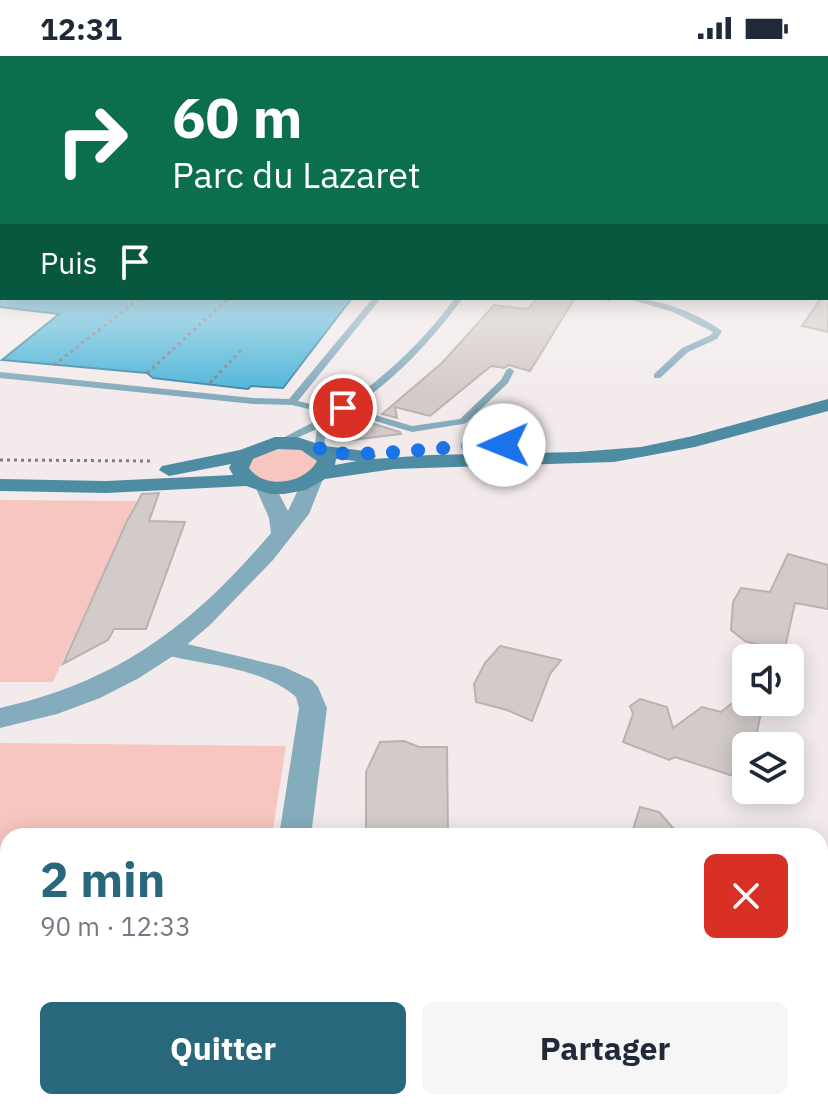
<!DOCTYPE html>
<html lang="fr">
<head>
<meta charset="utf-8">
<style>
  body { margin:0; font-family:"IBM Plex Sans",sans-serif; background:#f6f6f7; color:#1f2937; height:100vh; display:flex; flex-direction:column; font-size:30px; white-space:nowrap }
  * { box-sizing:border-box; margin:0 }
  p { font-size:26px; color:#747a83 }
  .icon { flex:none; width:44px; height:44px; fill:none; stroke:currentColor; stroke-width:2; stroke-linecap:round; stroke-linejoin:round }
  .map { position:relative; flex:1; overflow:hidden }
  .side { position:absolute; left:0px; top:772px; width:828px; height:282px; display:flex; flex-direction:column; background:#fff; border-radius:24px 24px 0 0; box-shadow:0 4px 20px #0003 }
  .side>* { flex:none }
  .banner { position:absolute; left:0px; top:0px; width:828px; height:244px; box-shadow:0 4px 20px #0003; background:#0b6e4f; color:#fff; overflow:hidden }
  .tools { position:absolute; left:732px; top:588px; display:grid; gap:16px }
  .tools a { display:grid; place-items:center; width:72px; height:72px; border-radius:12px; background:#fff; box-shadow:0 4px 20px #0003; font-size:40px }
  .pin { position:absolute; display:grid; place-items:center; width:68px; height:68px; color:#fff; margin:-34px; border:4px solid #fff; border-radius:50%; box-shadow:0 2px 8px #0007 }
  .me { position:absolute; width:88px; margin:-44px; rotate:269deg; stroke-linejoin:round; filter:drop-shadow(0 0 6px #0008) }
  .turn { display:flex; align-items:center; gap:28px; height:168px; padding:0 40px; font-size:36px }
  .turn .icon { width:104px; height:104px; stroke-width:2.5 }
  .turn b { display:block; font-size:56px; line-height:68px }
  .then { display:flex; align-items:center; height:76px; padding:0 40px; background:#0003; gap:16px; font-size:30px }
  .round { display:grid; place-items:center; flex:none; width:84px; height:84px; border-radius:12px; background:#f6f6f7 }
  .summary { display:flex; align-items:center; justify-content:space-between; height:136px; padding:0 40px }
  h1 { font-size:48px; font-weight:800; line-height:60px; color:#29677d }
  .cta { display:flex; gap:16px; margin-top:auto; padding:16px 40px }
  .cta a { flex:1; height:92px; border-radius:12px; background:#29677d; color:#fff; font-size:32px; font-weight:800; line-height:92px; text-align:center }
  .cta a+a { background:#f6f6f7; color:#1f2937 }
  .status { display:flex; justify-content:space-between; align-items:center; height:56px; padding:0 40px; background:#fff; direction:ltr }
  .status svg { height:22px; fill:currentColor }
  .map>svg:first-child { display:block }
  .green { fill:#f8c6c1 }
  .water { fill:#50b6da; stroke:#438aa3; stroke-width:2 }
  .building { fill:#d3cbca; stroke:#bab2b1; stroke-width:2 }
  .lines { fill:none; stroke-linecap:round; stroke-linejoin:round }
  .path { stroke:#827d7d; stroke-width:3; stroke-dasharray:3 4; stroke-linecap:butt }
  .service { fill:#85acbc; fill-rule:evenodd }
  .minor { fill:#85acbc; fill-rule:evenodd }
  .tertiary { fill:#85acbc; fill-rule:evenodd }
  .secondary { fill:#4e8ca3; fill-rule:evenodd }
  .route { stroke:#1a73e8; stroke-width:14; stroke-dasharray:0 25.2 }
</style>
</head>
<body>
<div class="status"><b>12:31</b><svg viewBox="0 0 49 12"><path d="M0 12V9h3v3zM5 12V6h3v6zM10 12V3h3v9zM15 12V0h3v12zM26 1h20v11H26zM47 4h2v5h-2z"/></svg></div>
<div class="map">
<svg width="828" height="1053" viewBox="0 0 828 1053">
  <rect width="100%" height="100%" fill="#f3ebeb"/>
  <!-- green -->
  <path class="green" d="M 264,390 L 319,394 L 321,418 L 266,430 L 241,405 Z
    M 0,444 L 136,445 L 53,626 L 0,626 Z
    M 0,687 L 286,690 L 272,780 L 8,780 L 8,1016 L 0,1015 Z"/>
  <!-- water -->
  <path class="water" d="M 0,188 L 2,242 L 352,242 L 283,332 L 251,330 L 248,333 L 153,322 L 147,317 L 2,304 L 59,258 L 0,251 Z"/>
  <!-- building -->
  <path class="building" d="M 828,231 L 828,276 L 802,270 L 821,242 L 826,242 Z
    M 537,242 L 575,242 L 530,315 L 509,309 L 504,312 L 491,310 L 430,360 L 395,351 L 397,362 L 382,358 L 442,307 L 494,249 L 528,253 Z
    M 371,367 L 400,376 L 401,378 L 351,384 Z
    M 159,437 L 149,465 L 185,466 L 146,573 L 114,573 L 108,584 L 63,608 L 127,465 L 142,438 Z
    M 788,498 L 828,509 L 828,553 L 795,547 L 784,596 L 745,585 L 731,574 L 733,546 L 741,532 L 770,536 Z
    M 500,590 L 561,604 L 550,618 L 532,665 L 507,654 L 476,646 L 474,628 L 485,607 Z
    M 640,643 L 667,651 L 673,672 L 702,651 L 721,656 L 731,648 L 762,652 L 754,690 L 746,690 L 746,724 L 675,701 L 669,704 L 623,686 L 633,658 L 630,650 Z
    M 404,685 L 419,691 L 447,691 L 448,780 L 366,780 L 366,716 L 380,686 Z
    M 640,751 L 659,756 L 680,780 L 631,780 Z"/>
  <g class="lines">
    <!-- path -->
    <path class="path" d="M 600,242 L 614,244
      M 54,309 L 140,242
      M 147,317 L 229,242
      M 210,327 L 243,292
      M 0,404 L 152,405"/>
    <!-- service -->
    <path class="service" d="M 373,242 L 381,242 L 298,345 L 335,354 C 347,344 363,336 376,325 C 406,301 432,273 455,242 L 463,242 C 432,284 396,323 352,352 L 412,370 L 460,363 L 501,324 L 507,313 L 510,312 L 514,315 L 508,327 L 466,367 L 463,368 L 412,376 L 345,356 L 326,367 L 324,394 L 319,397 L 314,394 L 317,373 L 283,388 L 280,389 L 275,386 L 329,358 L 292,349 L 253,348 L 0,322 L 0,316 L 253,342 L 289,343 Z
      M 625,242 C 658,242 696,256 722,275 L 717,283 L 688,296 L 660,322 L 654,322 L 654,318 L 682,292 L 711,279 L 713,276 L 673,256 Z"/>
    <!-- minor -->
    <path class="minor" d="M 170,584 L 284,611 L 312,624 L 318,631 L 327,652 L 311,780 L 279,780 L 299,652 L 296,641 C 262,611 203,609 161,598 L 157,592 L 161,586 Z
      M 235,1046 L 275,1046 L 272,1053 L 232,1053 Z"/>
    <!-- tertiary -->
    <path class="tertiary" d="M 313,417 L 323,423 L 309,458 L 273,504 L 210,569 L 176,598 L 139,622 L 100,642 L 57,658 L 0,672 L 0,652 C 118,626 193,569 271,477 L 269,462 L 255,430 L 259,426 L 273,426 L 288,455 L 303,423 Z"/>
    <!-- secondary -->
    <path class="secondary" d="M 826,188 L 828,188 L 828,194 L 826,194 Z
      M 828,343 L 828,355 L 695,391 L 614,406 L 394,413 L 325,423 L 306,434 L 284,438 L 270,438 L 246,430 L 106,437 L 0,435 L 0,423 L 106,425 L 233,419 L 229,412 L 231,408 L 169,420 L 159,414 L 162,410 L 240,394 L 275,381 L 297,381 L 325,390 L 373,396 L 376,400 L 374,403 L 430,399 L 577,396 L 641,391 L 693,380 ZM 278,393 L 301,394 L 317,405 C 305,428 265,434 249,412 L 253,403 ZM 336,403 L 357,405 L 335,409 Z"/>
  </g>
  <!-- sky -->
  <linearGradient id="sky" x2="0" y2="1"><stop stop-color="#6bb5e2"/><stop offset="0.56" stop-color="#faf6f6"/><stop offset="1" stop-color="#faf6f6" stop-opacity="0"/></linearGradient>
  <rect width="828" height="336" fill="url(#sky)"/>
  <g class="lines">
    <!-- route -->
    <path class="route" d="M 343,352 C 326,363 314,375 321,396 C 383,402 441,389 504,389"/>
  </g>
</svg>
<div class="tools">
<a><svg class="icon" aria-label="sound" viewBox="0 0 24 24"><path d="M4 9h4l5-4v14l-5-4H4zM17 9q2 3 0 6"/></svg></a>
<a><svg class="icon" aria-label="layers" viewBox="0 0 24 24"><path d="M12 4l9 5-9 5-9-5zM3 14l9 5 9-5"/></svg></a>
</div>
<div class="pin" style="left:343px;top:352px;background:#d93025"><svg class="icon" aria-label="arrive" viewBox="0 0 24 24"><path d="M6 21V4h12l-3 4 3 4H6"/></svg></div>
<svg class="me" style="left:504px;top:389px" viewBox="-20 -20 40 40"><circle r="19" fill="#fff"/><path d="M0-13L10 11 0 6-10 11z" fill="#1a73e8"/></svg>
<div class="banner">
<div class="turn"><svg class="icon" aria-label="right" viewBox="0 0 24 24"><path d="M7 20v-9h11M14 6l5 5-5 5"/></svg><div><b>60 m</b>Parc du Lazaret</div></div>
<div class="then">Puis<svg class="icon" aria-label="arrive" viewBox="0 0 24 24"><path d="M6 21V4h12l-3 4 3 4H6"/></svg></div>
</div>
<section class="side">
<div class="summary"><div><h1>2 min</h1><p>90 m · 12:33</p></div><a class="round" style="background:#d93025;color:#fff"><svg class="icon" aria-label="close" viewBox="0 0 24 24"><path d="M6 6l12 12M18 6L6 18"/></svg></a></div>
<div class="cta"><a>Quitter</a><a>Partager</a></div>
</section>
</div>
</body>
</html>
